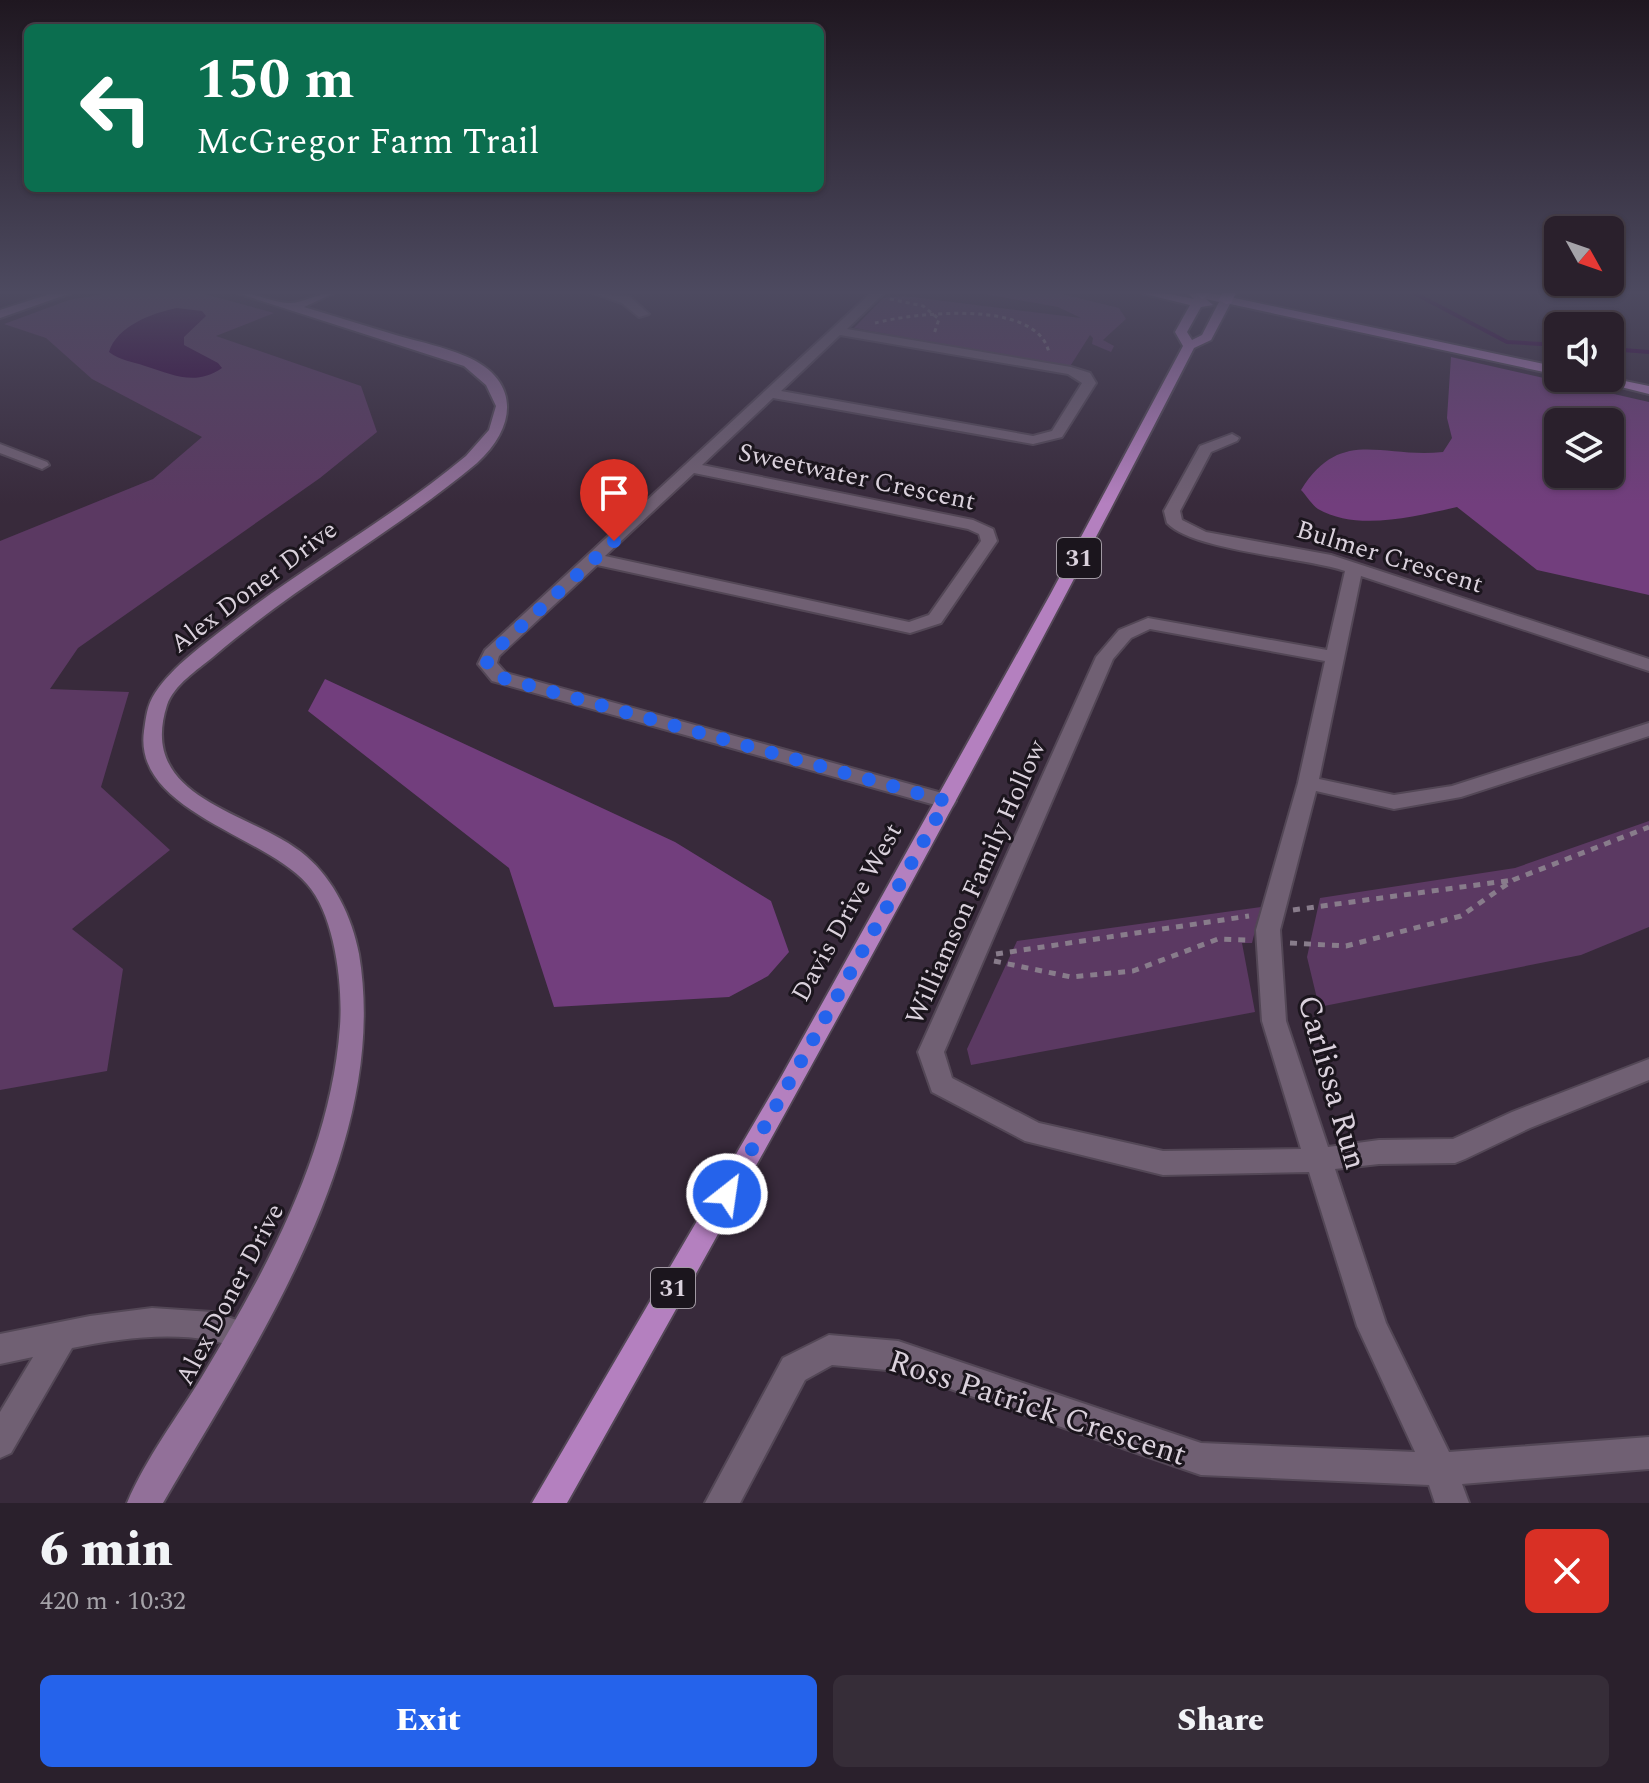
<!DOCTYPE html>
<html lang="en">
<head>
<meta charset="utf-8">
<style>
  body { margin:0; font-family:Spectral,serif; background:#362d38; color:#f1f3f6; height:100vh; display:flex; flex-direction:column; font-size:30px; white-space:nowrap }
  * { box-sizing:border-box; margin:0 }
  p { font-size:26px; color:#a5a3a9 }
  .icon { flex:none; width:44px; height:44px; fill:none; stroke:currentColor; stroke-width:2; stroke-linecap:round; stroke-linejoin:round }
  .map { position:relative; height:1503px; overflow:hidden }
  .sheet { display:flex; flex-direction:column; background:#2a202c; flex:1 }
  .sheet>* { flex:none }
  .top-card { position:absolute; left:24px; top:24px; width:800px; height:168px; border-radius:12px; box-shadow:0 2px 6px #0004,0 0 0 2px #463e48; background:#0b6e4f; color:#fff; overflow:hidden }
  .needle { width:52px; rotate:130deg }
  .tools { position:absolute; left:1544px; top:216px; display:grid; gap:16px }
  .tools a { display:grid; place-items:center; width:80px; height:80px; border-radius:12px; background:#2a202c; box-shadow:0 2px 6px #0004,0 0 0 2px #463e48; font-size:40px }
  .pin { position:absolute; display:grid; place-items:center; width:68px; height:68px; color:#fff; margin:-82px -34px; border-radius:50% 50% 50% 0; rotate:-45deg; box-shadow:0 0 8px #0007 }
  .pin .icon { rotate:45deg }
  .me { position:absolute; width:88px; margin:-44px; rotate:30deg; stroke-linejoin:round; filter:drop-shadow(0 0 6px #0008) }
  .turn { display:flex; align-items:center; gap:28px; height:168px; padding:0 40px; font-size:36px }
  .turn .icon { width:104px; height:104px; stroke-width:2.5 }
  .turn b { display:block; font-size:56px; line-height:68px }
  .round { display:grid; place-items:center; flex:none; width:84px; height:84px; border-radius:12px; background:#362d38 }
  .overview { display:flex; align-items:center; justify-content:space-between; height:136px; padding:0 40px }
  h1 { font-size:48px; font-weight:800; line-height:60px }
  .action { display:flex; gap:16px; margin-top:auto; padding:16px 40px }
  .action a { flex:1; height:92px; border-radius:12px; background:#2563eb; color:#fff; font-size:32px; font-weight:800; line-height:92px; text-align:center }
  .action a+a { background:#362d38; color:#f1f3f6 }
  .map>svg:first-child { display:block }
  .green { fill:#5b3962 }
  .forest { fill:#723e7d; fill-rule:evenodd }
  .water { fill:#35003f }
  .lines { fill:none; stroke-linecap:round; stroke-linejoin:round }
  .stream { stroke:#35003f; stroke-width:4 }
  .street-casing { stroke:#534756; stroke-width:4 }
  .secondary-casing { stroke:#534756; stroke-width:4 }
  .primary-casing { stroke:#534756; stroke-width:4 }
  .highway-casing { stroke:#534756; stroke-width:4 }
  .path-far1 { stroke:#887c8b; stroke-width:3; stroke-dasharray:4 4; stroke-linecap:butt }
  .path { stroke:#887c8b; stroke-width:5; stroke-dasharray:7 7; stroke-linecap:butt }
  .street { fill:#706073; fill-rule:evenodd }
  .secondary { fill:#927099; fill-rule:evenodd }
  .primary { fill:#b480bf; fill-rule:evenodd }
  .highway { fill:#e195f2; fill-rule:evenodd }
  .route { stroke:#2563eb; stroke-width:14; stroke-dasharray:0 25.2 }
  .labels { text-anchor:middle; stroke-width:6; stroke-linejoin:round; paint-order:stroke }
  .shield { fill:#1b151d; stroke:#a199a3; stroke-width:2 }
  .shield-label { font-size:24px; font-weight:bold; fill:#dad1dc }
  .street-label { font-size:26px; fill:#dad1dc; stroke:#1b151d }
  .near-street-label { font-size:32px; fill:#dad1dc; stroke:#1b151d }
</style>
</head>
<body>
<div class="map">
<svg width="1649" height="1503" viewBox="0 0 1649 1503">
  <rect width="100%" height="100%" fill="#382a3b"/>
  <!-- green -->
  <path class="green" d="M 109,293 L 201,293 L 274,313 L 216,336 L 361,386 L 377,432 L 320,478 L 78,648 L 50,689 L 129,692 L 101,787 L 170,850 L 72,929 L 123,969 L 107,1071 L 0,1090 L 0,541 L 153,479 L 202,437 L 92,379 L 46,338 L 4,324 L 69,300 Z
    M 979,293 L 1058,293 L 1119,308 L 1126,319 L 1103,340 L 1114,346 L 1111,352 L 1092,344 L 1093,338 L 1090,335 L 1069,368 L 854,328 L 883,298 L 904,296 L 1081,318 L 1058,307 Z
    M 1649,821 L 1649,927 L 1581,955 L 1319,1007 L 1307,957 L 1320,898 L 1515,868 Z
    M 1261,907 L 1252,943 L 1242,943 L 1255,1012 L 971,1065 L 967,1049 L 1017,941 Z"/>
  <!-- forest -->
  <path class="forest" d="M 1451,357 L 1649,402 L 1649,595 L 1537,570 L 1457,507 C 1416,516 1358,532 1318,509 C 1312,505 1306,495 1301,490 C 1341,426 1382,459 1443,452 L 1452,438 L 1447,418 ZM 1558,422 L 1610,422 L 1610,474 L 1558,474 Z
    M 325,679 L 675,842 L 771,901 L 789,952 L 768,976 L 729,997 L 554,1007 L 509,868 L 308,711 Z"/>
  <!-- water -->
  <path class="water" d="M 177,308 L 202,311 L 206,316 L 184,337 L 184,345 L 218,363 L 222,368 C 195,387 172,374 145,366 C 131,361 121,361 109,352 C 117,326 152,313 177,308 Z"/>
  <g class="lines">
    <!-- stream -->
    <path class="stream" d="M 1414,293 L 1507,342 L 1558,345
      M 1610,349 L 1649,352"/>
    <defs>
      <path id="street" d="M 593,293 L 630,297 L 649,314 L 639,317 L 622,303 Z
        M 871,293 L 884,293 L 847,329 L 1071,367 L 1090,373 L 1096,383 L 1062,437 L 1033,444 L 773,398 L 702,465 L 973,520 L 993,529 L 997,541 L 941,623 L 910,633 L 597,565 L 499,656 L 497,663 L 506,673 L 953,796 L 956,801 L 953,806 L 946,808 L 492,681 L 478,664 L 485,650 ZM 840,335 L 1068,374 L 1082,383 L 1052,431 L 1033,436 L 781,391 ZM 694,473 L 968,529 L 979,534 L 981,541 L 929,615 L 909,622 L 605,556 Z
        M 1232,434 L 1239,438 L 1237,441 L 1211,452 L 1180,511 L 1182,520 L 1206,532 L 1331,555 L 1649,659 L 1649,671 L 1361,576 L 1319,779 L 1394,795 L 1452,786 L 1649,723 L 1649,736 L 1461,797 L 1394,809 L 1316,791 L 1280,930 L 1286,1021 L 1328,1147 L 1379,1140 L 1453,1139 L 1512,1112 L 1649,1059 L 1649,1080 L 1530,1128 L 1465,1159 L 1455,1163 L 1379,1164 L 1335,1169 L 1386,1323 L 1449,1452 L 1649,1437 L 1649,1469 L 1462,1484 L 1469,1503 L 1435,1503 L 1429,1485 L 1201,1475 L 898,1371 L 832,1365 L 805,1380 L 740,1503 L 705,1503 L 783,1358 L 829,1335 L 898,1341 L 1201,1443 L 1415,1452 L 1357,1326 L 1309,1172 L 1163,1175 L 1025,1141 L 932,1092 L 918,1052 L 1096,657 L 1119,630 L 1148,618 L 1327,650 L 1345,571 C 1302,557 1194,551 1167,523 L 1164,511 L 1200,446 ZM 1150,629 L 1325,661 L 1298,783 L 1256,930 L 1262,1021 L 1301,1149 L 1163,1151 L 1039,1123 L 952,1078 L 944,1052 L 1113,659 L 1131,638 Z
        M 0,444 L 47,462 L 49,465 L 42,469 L 0,453 Z
        M 152,1308 L 212,1312 L 252,1325 L 256,1335 L 252,1345 C 236,1351 226,1343 210,1340 C 164,1332 117,1339 72,1348 L 11,1453 L 0,1458 L 0,1412 L 33,1357 L 0,1364 L 0,1334 L 90,1316 Z"/>
      <path id="secondary" d="M 53,293 L 71,293 L 0,318 L 0,310 Z
        M 237,293 C 256,293 271,302 289,303 C 300,304 318,293 334,293 L 304,307 C 336,317 367,326 399,336 C 421,342 444,347 465,356 C 521,379 517,427 477,463 C 393,533 296,585 213,657 C 197,670 174,685 167,705 C 136,801 254,811 306,856 C 334,880 352,917 359,954 C 391,1146 256,1344 163,1503 L 127,1503 C 146,1458 178,1416 203,1375 C 267,1269 331,1152 340,1026 C 343,986 335,915 307,884 C 265,835 133,811 144,731 C 146,717 147,705 155,693 C 173,666 204,644 230,624 C 306,565 392,518 466,456 L 489,430 L 496,406 L 486,385 L 464,366 Z"/>
      <path id="primary" d="M 1141,293 L 1165,293 L 1194,299 L 1188,293 L 1211,293 L 1558,367 L 1558,375 L 1230,304 L 1211,340 L 1194,348 C 994,738 783,1121 567,1503 L 532,1503 L 780,1079 L 1050,595 L 1183,346 L 1175,332 L 1190,305 ZM 1206,299 L 1219,302 L 1202,335 L 1192,340 L 1187,332 L 1201,307 L 1213,305 Z
        M 1585,378 L 1610,378 L 1649,386 L 1649,394 Z"/>
      <path id="highway" d="M 1196,293 L 1210,293 L 1202,299 Z
        M 1222,293 L 1236,293 L 1231,303 L 1226,304 L 1219,300 Z"/>
    </defs>
    <!-- street casing -->
    <use href="#street" class="street-casing"/>
    <!-- secondary casing -->
    <use href="#secondary" class="secondary-casing"/>
    <!-- primary casing -->
    <use href="#primary" class="primary-casing"/>
    <!-- highway casing -->
    <use href="#highway" class="highway-casing"/>
    <!-- path-far1 -->
    <path class="path-far1" d="M 890,299 L 923,306 L 939,319 L 934,334
      M 875,323 C 913,313 1038,298 1049,353"/>
    <!-- path -->
    <path class="path" d="M 1293,910 L 1513,880
      M 1290,943 L 1346,946 L 1461,916 L 1513,880 L 1649,827
      M 996,954 L 1249,916
      M 994,961 L 1071,977 L 1133,971 L 1218,939 L 1249,940"/>
    <!-- street -->
    <use href="#street" class="street"/>
    <!-- secondary -->
    <use href="#secondary" class="secondary"/>
    <!-- primary -->
    <use href="#primary" class="primary"/>
    <!-- highway -->
    <use href="#highway" class="highway"/>
  </g>
  <!-- sky -->
  <linearGradient id="sky" x2="0" y2="1"><stop stop-color="#1f1720"/><stop offset="0.58" stop-color="#4d4a60"/><stop offset="1" stop-color="#4d4a60" stop-opacity="0"/></linearGradient>
  <rect width="1649" height="504" fill="url(#sky)"/>
  <g class="lines">
    <!-- route -->
    <path class="route" d="M 614,541 L 491,654 L 487,662 L 491,671 L 499,677 L 946,801 L 727,1194"/>
  </g>
  <g class="labels">
    <!-- shield labels -->
    <g class="shield">
      <rect x="1057" y="538" width="44" height="40" rx="6"/>
      <rect x="651" y="1268" width="44" height="40" rx="6"/>
    </g>
    <g class="shield-label">
      <text x="1079" y="566">31</text>
      <text x="673" y="1296">31</text>
    </g>
    <!-- street labels -->
    <g class="street-label">
      <text transform="translate(857 476) rotate(12)" y="9">Sweetwater Crescent</text>
      <text transform="translate(1390 556) rotate(17)" y="9">Bulmer Crescent</text>
      <text transform="translate(253 586) rotate(-37)" y="9">Alex Doner Drive</text>
      <text transform="translate(975 882) rotate(-66)" y="9">Williamson Family Hollow</text>
      <text transform="translate(846 912) rotate(-61)" y="9">Davis Drive West</text>
      <text transform="translate(229 1294) rotate(-62)" y="9">Alex Doner Drive</text>
    </g>
    <!-- near-street labels -->
    <g class="near-street-label">
      <text transform="translate(1333 1082) rotate(74)" y="11">Carlissa Run</text>
      <text transform="translate(1038 1407) rotate(18)" y="11">Ross Patrick Crescent</text>
    </g>
  </g>
</svg>
<div class="tools">
<a><svg class="needle" viewBox="-14 -14 28 28"><path d="M0-13l5 13h-10z" fill="#e53935"/><path d="M0 13l5-13h-10z" fill="#a5a3a9"/></svg></a>
<a><svg class="icon" aria-label="sound" viewBox="0 0 24 24"><path d="M4 9h4l5-4v14l-5-4H4zM17 9q2 3 0 6"/></svg></a>
<a><svg class="icon" aria-label="layers" viewBox="0 0 24 24"><path d="M12 4l9 5-9 5-9-5zM3 14l9 5 9-5"/></svg></a>
</div>
<div class="pin" style="left:614px;top:541px;background:#d93025"><svg class="icon" aria-label="arrive" viewBox="0 0 24 24"><path d="M6 21V4h12l-3 4 3 4H6"/></svg></div>
<svg class="me" style="left:727px;top:1194px" viewBox="-20 -20 40 40"><circle r="17" fill="#2563eb" stroke="#fff" stroke-width="3"/><path d="M0-11L8 9 0 5-8 9z" fill="#fff"/></svg>
<div class="top-card">
<div class="turn"><svg class="icon" aria-label="left" viewBox="0 0 24 24"><path d="M17 20v-9H6M10 6l-5 5 5 5"/></svg><div><b>150 m</b>McGregor Farm Trail</div></div>
</div>
</div>
<section class="sheet">
<div class="overview"><div><h1>6 min</h1><p>420 m · 10:32</p></div><a class="round" style="background:#d93025;color:#fff"><svg class="icon" aria-label="close" viewBox="0 0 24 24"><path d="M6 6l12 12M18 6L6 18"/></svg></a></div>
<div class="action"><a>Exit</a><a>Share</a></div>
</section>
</body>
</html>
